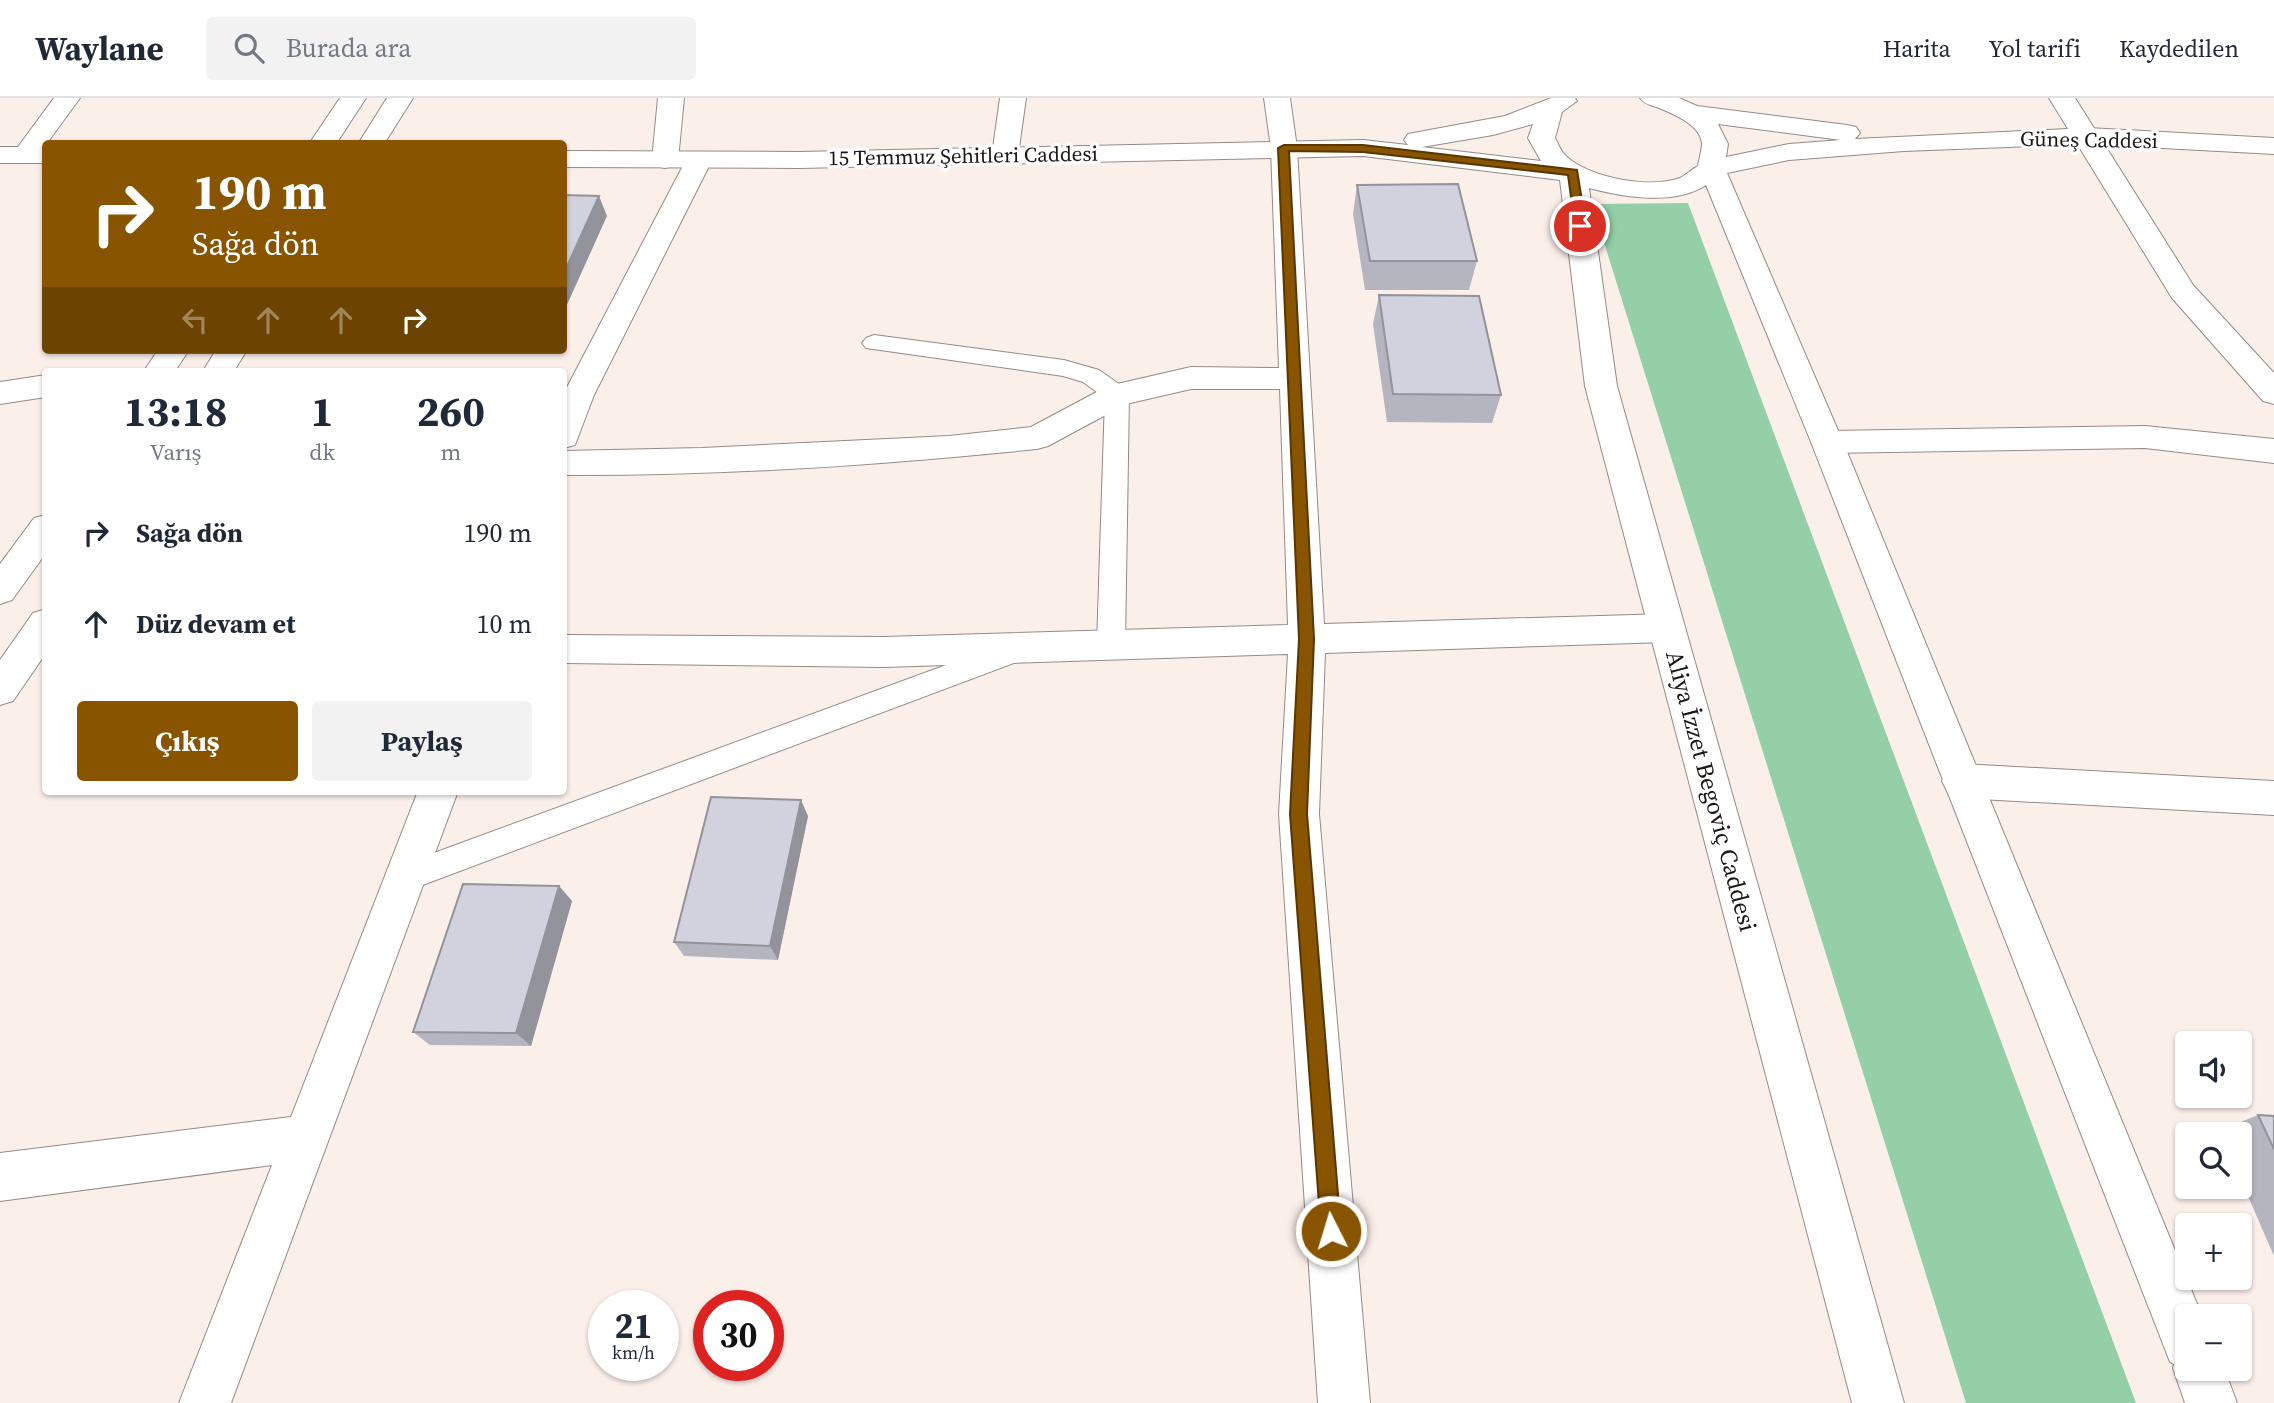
<!DOCTYPE html>
<html lang="tr">
<head>
<meta charset="utf-8">
<style>
  body { margin:0; font-family:"Source Serif 4",serif; background:#f2f2f3; color:#1f2937; height:100vh; display:flex; flex-direction:column; font-size:26px; white-space:nowrap }
  * { box-sizing:border-box; margin:0 }
  p { font-size:23px; color:#747a83 }
  .icon { flex:none; width:38px; height:38px; fill:none; stroke:currentColor; stroke-width:2; stroke-linecap:round; stroke-linejoin:round }
  .map { position:relative; flex:1; overflow:hidden }
  .details { position:absolute; left:42px; top:270px; width:525px; height:427px; display:flex; flex-direction:column; background:#fff; border-radius:7px; box-shadow:0 2px 5px #0004 }
  .details>* { flex:none }
  .top-card { position:absolute; left:42px; top:42px; width:525px; height:214px; border-radius:7px; box-shadow:0 2px 5px #0004; background:#885400; color:#fff; overflow:hidden }
  .fabs { position:absolute; left:2175px; top:933px; display:grid; gap:14px }
  .fabs a { display:grid; place-items:center; width:77px; height:77px; border-radius:7px; background:#fff; box-shadow:0 2px 5px #0004; font-size:35px }
  .speed { position:absolute; left:588px; top:1192px; display:flex; gap:14px; font-size:35px; font-weight:700; text-align:center }
  .speed>* { display:grid; place-content:center; width:91px; height:91px; border-radius:50%; background:#fff; box-shadow:0 2px 5px #0004; line-height:1 }
  .speed small { font-size:18px; font-weight:400 }
  .speed .limit { border:10px solid #d22; background:#fff; color:#111 }
  .pin { position:absolute; display:grid; place-items:center; width:60px; height:60px; color:#fff; margin:-30px; border:4px solid #fff; border-radius:50%; box-shadow:0 2px 7px #0007 }
  .me { position:absolute; width:77px; margin:-38px; rotate:355deg; stroke-linejoin:round; filter:drop-shadow(0 0 5px #0008) }
  .turn { display:flex; align-items:center; gap:24px; height:147px; padding:0 35px; font-size:32px }
  .turn .icon { width:91px; height:91px; stroke-width:2.5 }
  .turn b { display:block; font-size:49px; line-height:60px }
  .lanes { display:flex; align-items:center; height:66px; padding:0 35px; background:#0003; justify-content:center; gap:35px; direction:ltr }
  .lanes .off { opacity:.35 }
  .eta { display:flex; justify-content:space-evenly; align-items:center; height:119px; text-align:center }
  .eta b { font-size:42px; font-weight:700; line-height:49px }
  .cta { display:flex; gap:14px; margin-top:auto; padding:14px 35px }
  .cta a { flex:1; height:80px; border-radius:7px; background:#885400; color:#fff; font-size:28px; font-weight:700; line-height:80px; text-align:center }
  .cta a+a { background:#f2f2f3; color:#1f2937 }
  ul { padding:0; list-style:none }
  li { display:flex; align-items:center; gap:21px; height:91px; padding:0 35px }
  li div { flex:1 }
  li b { display:block; font-size:26px }
  li em { font-style:normal }
  header { display:flex; align-items:center; gap:42px; box-sizing:border-box; height:98px; padding:0 35px; background:#fff; border-bottom:2px solid #e0e1e3 }
  header strong { font-size:33px }
  nav { display:flex; gap:38px; margin-inline-start:auto; font-size:24px }
  .search { width:490px; height:63px; background:#f2f2f3; display:flex; align-items:center; gap:18px; box-sizing:border-box; padding:0 24px; border-radius:7px; color:#747a83; font-size:26px }
  .map>svg:first-child { display:block }
  .green { fill:#94cfa8 }
  .lines { fill:none; stroke-linecap:round; stroke-linejoin:round }
  .lane-casing { stroke:#958a85; stroke-width:2 }
  .street-casing { stroke:#958a85; stroke-width:2 }
  .secondary-casing { stroke:#958a85; stroke-width:2 }
  .lane { fill:#fff; fill-rule:evenodd }
  .street { fill:#fff; fill-rule:evenodd }
  .secondary { fill:#fff; fill-rule:evenodd }
  .wall { fill:#b4b5be }
  .shaded-wall { fill:#92939b }
  .building { fill:#d1d2dd; stroke:#92939b; stroke-width:2 }
  .route { fill:#885400; stroke:#583700; stroke-width:2 }
  .labels { text-anchor:middle; stroke-width:7; stroke-linejoin:round; paint-order:stroke }
  .far-street-label { font-size:21px; fill:#1b1715; stroke:#fff }
  .street-label { font-size:24px; fill:#1b1715; stroke:#fff }
</style>
</head>
<body>
<header>
<strong>Waylane</strong>
<div class="search"><svg class="icon" aria-label="search" viewBox="0 0 24 24"><circle cx="10" cy="10" r="6"/><path d="M15 15l6 6"/></svg>Burada ara</div>
<nav><a>Harita</a><a>Yol tarifi</a><a>Kaydedilen</a></nav>
</header>
<div class="map">
<svg width="2274" height="1305" viewBox="0 0 2274 1305">
  <rect width="100%" height="100%" fill="#fbefea"/>
  <!-- green -->
  <path class="green" d="M 1688,105 L 2136,1305 L 1966,1305 L 1592,106 Z"/>
  <g class="lines">
    <defs>
      <path id="lane" d="M 874,237 L 1064,262 L 1099,272 L 1126,291 L 1129,297 L 1125,547 L 1121,555 L 1111,558 L 1101,555 L 1097,547 L 1105,300 L 1083,284 L 1063,278 L 866,250 L 862,245 L 866,240 Z
        M 1017,541 L 1027,544 L 1031,552 L 1027,560 L 404,794 L 393,790 L 388,780 L 393,770 Z"/>
      <path id="street" d="M 54,0 L 80,0 L 34,63 L 25,65 L 16,63 L 12,57 Z
        M 658,0 L 684,0 L 678,62 L 674,68 L 665,70 L 656,68 L 652,62 Z
        M 1000,0 L 1026,0 L 1018,57 L 1014,63 L 1005,65 L 996,63 L 992,57 Z
        M 1264,0 L 1290,0 L 1297,50 L 1324,526 L 1667,516 L 1680,520 L 1685,530 L 1680,540 L 1667,544 L 1325,555 L 1319,716 L 1370,1305 L 1318,1305 L 1279,716 L 1288,556 L 884,569 L 564,565 L 564,537 L 884,539 L 1288,527 L 1280,291 L 1191,291 L 1126,306 L 1048,348 L 1037,351 C 881,367 720,378 564,377 L 564,353 L 702,350 L 949,338 L 1031,329 L 1106,289 L 1117,286 L 1191,269 L 1279,270 L 1271,50 Z
        M 2049,0 L 2075,0 L 2193,187 L 2274,275 L 2274,306 L 2263,303 L 2172,200 Z
        M 699,54 L 708,56 L 712,62 L 594,297 L 575,347 L 564,350 L 564,295 L 686,62 L 690,56 Z
        M 46,277 L 46,299 L 0,306 L 0,284 Z
        M 2145,328 L 2274,341 L 2274,365 L 2145,350 L 1827,355 L 1816,352 L 1811,344 L 1816,336 L 1827,333 Z
        M 1962,666 L 2274,683 L 2274,717 L 1962,700 L 1948,695 L 1942,683 L 1948,671 Z
        M 418,693 L 458,693 L 231,1305 L 179,1305 L 272,1067 L 0,1103 L 0,1055 L 291,1019 Z"/>
      <path id="secondary" d="M 340,0 L 366,0 L 336,46 L 309,46 Z
        M 387,0 L 413,0 L 384,46 L 358,46 Z
        M 1551,0 L 1575,0 L 1577,3 L 1562,14 L 1555,40 C 1558,45 1561,54 1566,58 C 1590,80 1649,91 1680,80 C 1686,77 1692,71 1698,68 C 1699,61 1702,52 1702,45 C 1700,27 1674,16 1659,10 C 1652,7 1645,7 1640,0 L 1679,0 L 1697,8 L 1847,27 L 1856,29 L 1860,35 L 1855,41 L 2088,30 L 2274,40 L 2274,56 L 2088,46 L 1904,53 L 1789,62 L 1727,75 L 1843,344 L 2202,1218 L 2188,1218 L 2188,1270 L 2224,1270 L 2237,1305 L 2185,1305 L 2173,1270 L 2174,1266 L 2170,1264 L 2163,1246 L 1811,344 L 1706,87 C 1675,108 1622,99 1589,90 L 1617,288 L 1904,1305 L 1852,1305 L 1585,288 L 1560,82 L 1363,58 L 799,70 L 564,69 L 564,53 L 799,54 L 1363,42 L 1408,47 L 1404,42 L 1408,36 L 1505,18 ZM 1533,26 L 1528,40 L 1541,63 L 1422,49 L 1493,37 ZM 1718,26 L 1841,42 L 1789,46 L 1726,59 L 1728,46 Z
        M 0,49 L 46,49 L 46,65 L 0,65 Z
        M 158,252 L 189,252 L 175,273 L 144,273 Z
        M 216,252 L 247,252 L 234,273 L 203,273 Z
        M 46,417 L 46,455 L 12,502 L 0,506 L 0,466 L 34,420 Z
        M 46,511 L 46,555 L 13,603 L 0,607 L 0,562 L 33,515 Z"/>
    </defs>
    <!-- lane casing -->
    <use href="#lane" class="lane-casing"/>
    <!-- street casing -->
    <use href="#street" class="street-casing"/>
    <!-- secondary casing -->
    <use href="#secondary" class="secondary-casing"/>
    <!-- lane -->
    <use href="#lane" class="lane"/>
    <!-- street -->
    <use href="#street" class="street"/>
    <!-- secondary -->
    <use href="#secondary" class="secondary"/>
  </g>
  <!-- wall -->
  <path class="wall" d="M 1357,87 L 1477,163 L 1469,192 L 1365,192 L 1353,116 Z
    M 1379,197 L 1501,297 L 1492,325 L 1387,324 L 1373,226 Z
    M 808,718 L 778,862 L 684,858 L 674,844 Z
    M 559,788 L 572,803 L 531,948 L 430,947 L 413,934 Z
    M 2258,1017 L 2274,1018 L 2274,1158 L 2240,1080 L 2240,1036 L 2221,1036 L 2219,1033 Z"/>
  <!-- shaded-wall -->
  <path class="shaded-wall" d="M 599,98 L 607,118 L 566,209 L 564,202 L 564,175 Z
    M 801,702 L 808,718 L 778,862 L 770,848 Z
    M 559,788 L 572,803 L 531,948 L 516,935 Z"/>
  <!-- building -->
  <path class="building" d="M 1458,86 L 1477,163 L 1370,163 L 1357,87 Z
    M 564,97 L 599,98 L 564,175 Z
    M 1379,197 L 1479,198 L 1501,297 L 1393,296 Z
    M 711,699 L 801,702 L 770,848 L 674,844 Z
    M 463,786 L 559,788 L 516,935 L 413,934 Z
    M 2258,1017 L 2274,1018 L 2274,1051 Z"/>
  <!-- route -->
  <path class="route" d="M 1284,47 L 1363,47 L 1577,72 L 1586,128 L 1580,131 L 1575,128 L 1568,77 L 1363,54 L 1289,53 L 1314,541 L 1307,716 L 1341,1133 L 1338,1140 L 1331,1143 L 1324,1140 L 1321,1133 L 1290,716 L 1299,541 L 1278,50 Z"/>
  <g class="labels">
    <!-- far-street labels -->
    <g class="far-street-label">
      <text transform="translate(2089 42) rotate(1)" y="7">Güneş Caddesi</text>
      <text transform="translate(963 58) rotate(-1)" y="7">15 Temmuz Şehitleri Caddesi</text>
    </g>
    <!-- street labels -->
    <g class="street-label">
      <text transform="translate(1711 693) rotate(75)" y="8">Aliya İzzet Begoviç Caddesi</text>
    </g>
  </g>
</svg>
<div class="fabs">
<a><svg class="icon" aria-label="sound" viewBox="0 0 24 24"><path d="M4 9h4l5-4v14l-5-4H4zM17 9q2 3 0 6"/></svg></a>
<a><svg class="icon" aria-label="search" viewBox="0 0 24 24"><circle cx="10" cy="10" r="6"/><path d="M15 15l6 6"/></svg></a>
<a>+</a>
<a>−</a>
</div>
<div class="speed"><div>21<small>km/h</small></div><div class="limit">30</div></div>
<div class="pin" style="left:1580px;top:128px;background:#d93025"><svg class="icon" aria-label="arrive" viewBox="0 0 24 24"><path d="M6 21V4h12l-3 4 3 4H6"/></svg></div>
<svg class="me" style="left:1331px;top:1133px" viewBox="-20 -20 40 40"><circle r="17" fill="#885400" stroke="#fff" stroke-width="3"/><path d="M0-11L8 9 0 5-8 9z" fill="#fff"/></svg>
<div class="top-card">
<div class="turn"><svg class="icon" aria-label="right" viewBox="0 0 24 24"><path d="M7 20v-9h11M14 6l5 5-5 5"/></svg><div><b>190 m</b>Sağa dön</div></div>
<div class="lanes"><svg class="icon off" aria-label="left" viewBox="0 0 24 24"><path d="M17 20v-9H6M10 6l-5 5 5 5"/></svg><svg class="icon off" aria-label="ahead" viewBox="0 0 24 24"><path d="M12 20V5M6 11l6-6 6 6"/></svg><svg class="icon off" aria-label="ahead" viewBox="0 0 24 24"><path d="M12 20V5M6 11l6-6 6 6"/></svg><svg class="icon" aria-label="right" viewBox="0 0 24 24"><path d="M7 20v-9h11M14 6l5 5-5 5"/></svg></div>
</div>
<section class="details">
<div class="eta">
<div><b>13:18</b><p>Varış</p></div>
<div><b>1</b><p>dk</p></div>
<div><b>260</b><p>m</p></div>
</div>
<ul>
<li><svg class="icon" aria-label="right" viewBox="0 0 24 24"><path d="M7 20v-9h11M14 6l5 5-5 5"/></svg><div><b>Sağa dön</b></div><em>190 m</em></li>
<li><svg class="icon" aria-label="ahead" viewBox="0 0 24 24"><path d="M12 20V5M6 11l6-6 6 6"/></svg><div><b>Düz devam et</b></div><em>10 m</em></li>
</ul>
<div class="cta"><a>Çıkış</a><a>Paylaş</a></div>
</section>
</div>
</body>
</html>
